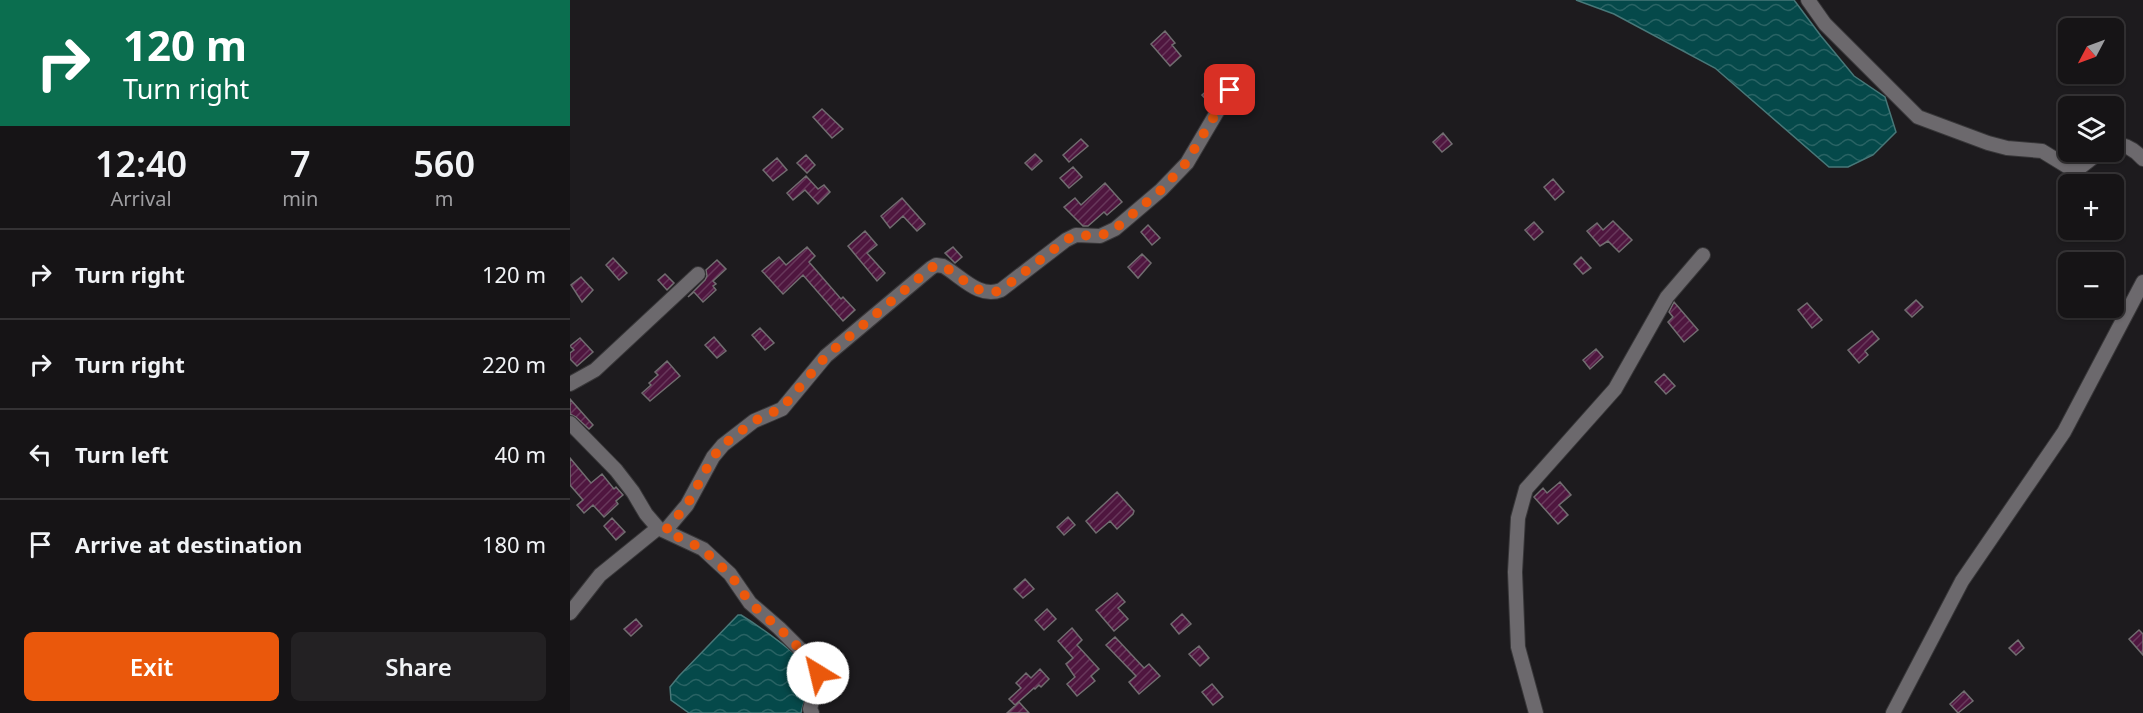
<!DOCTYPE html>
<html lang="en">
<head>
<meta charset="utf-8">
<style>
  body { margin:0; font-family:"Noto Sans",sans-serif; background:#232123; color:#f1f3f6; height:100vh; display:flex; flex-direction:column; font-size:22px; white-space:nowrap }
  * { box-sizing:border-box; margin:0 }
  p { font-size:20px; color:#9e9ea1 }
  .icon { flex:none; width:33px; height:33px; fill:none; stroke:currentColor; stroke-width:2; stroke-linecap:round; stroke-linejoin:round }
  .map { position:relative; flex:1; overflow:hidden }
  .drawer { display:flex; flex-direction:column; background:#161416; width:570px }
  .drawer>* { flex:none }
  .top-card { background:#0b6e4f; color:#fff; overflow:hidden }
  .needle { width:39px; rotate:229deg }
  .controls { position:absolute; left:1488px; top:18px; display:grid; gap:12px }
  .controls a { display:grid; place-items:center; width:66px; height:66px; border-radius:9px; background:#161416; box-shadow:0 2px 4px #0004,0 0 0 2px #353335; font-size:30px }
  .pin { position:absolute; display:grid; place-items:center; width:51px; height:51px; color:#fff; margin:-26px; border-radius:12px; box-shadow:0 3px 9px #0006 }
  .me { position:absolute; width:66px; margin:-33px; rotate:324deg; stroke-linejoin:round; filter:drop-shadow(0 0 4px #0008) }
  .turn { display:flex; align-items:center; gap:21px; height:126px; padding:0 24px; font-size:27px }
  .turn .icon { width:78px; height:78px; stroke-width:2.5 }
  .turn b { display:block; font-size:42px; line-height:51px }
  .eta { display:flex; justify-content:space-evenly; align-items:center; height:102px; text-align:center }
  .eta b { font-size:36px; font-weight:600; line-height:42px }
  .cta { display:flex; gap:12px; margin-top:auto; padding:12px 24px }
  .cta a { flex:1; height:69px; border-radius:9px; background:#ea580c; color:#fff; font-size:24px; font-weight:600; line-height:69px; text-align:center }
  .cta a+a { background:#232123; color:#f1f3f6 }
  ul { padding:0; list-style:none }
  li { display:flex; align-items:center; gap:18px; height:90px; padding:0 24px; border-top:2px solid #353335 }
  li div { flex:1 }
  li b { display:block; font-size:22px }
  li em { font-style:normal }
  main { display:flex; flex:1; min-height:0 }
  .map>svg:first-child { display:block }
  .water { fill:url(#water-waves); stroke:#487879; stroke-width:1.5 }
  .building { fill:url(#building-hatch); stroke:#716d70; stroke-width:1.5 }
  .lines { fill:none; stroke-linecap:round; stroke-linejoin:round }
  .minor-casing { stroke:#383739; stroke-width:16 }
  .minor { stroke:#6c696d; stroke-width:14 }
  .route { stroke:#ea580c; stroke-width:10; stroke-dasharray:0 18 }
</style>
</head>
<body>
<main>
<section class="drawer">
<div class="top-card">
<div class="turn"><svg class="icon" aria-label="right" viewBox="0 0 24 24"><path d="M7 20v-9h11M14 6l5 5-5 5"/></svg><div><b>120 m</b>Turn right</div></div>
</div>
<div class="eta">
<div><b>12:40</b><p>Arrival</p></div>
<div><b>7</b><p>min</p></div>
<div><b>560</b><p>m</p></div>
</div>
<ul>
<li><svg class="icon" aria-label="right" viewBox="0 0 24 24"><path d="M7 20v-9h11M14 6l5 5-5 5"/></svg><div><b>Turn right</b></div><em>120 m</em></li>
<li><svg class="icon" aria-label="right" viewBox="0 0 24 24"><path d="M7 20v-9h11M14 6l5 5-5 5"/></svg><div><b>Turn right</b></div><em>220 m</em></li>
<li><svg class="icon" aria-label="left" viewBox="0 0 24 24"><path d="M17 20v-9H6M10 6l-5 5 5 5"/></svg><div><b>Turn left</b></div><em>40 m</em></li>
<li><svg class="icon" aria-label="arrive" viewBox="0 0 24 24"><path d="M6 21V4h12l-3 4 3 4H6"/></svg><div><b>Arrive at destination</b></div><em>180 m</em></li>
</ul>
<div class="cta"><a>Exit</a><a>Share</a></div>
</section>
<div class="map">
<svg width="1573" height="713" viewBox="0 0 1573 713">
  <defs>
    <pattern id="water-waves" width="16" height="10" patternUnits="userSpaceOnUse" patternTransform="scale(1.5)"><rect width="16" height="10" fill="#05494a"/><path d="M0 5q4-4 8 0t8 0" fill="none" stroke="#296364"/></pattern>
    <pattern id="building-hatch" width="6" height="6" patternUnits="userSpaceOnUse" patternTransform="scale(1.5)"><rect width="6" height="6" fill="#4f163f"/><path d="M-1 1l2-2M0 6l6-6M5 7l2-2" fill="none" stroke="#68385b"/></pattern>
  </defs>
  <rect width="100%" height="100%" fill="#1d1b1e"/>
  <!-- water -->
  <path class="water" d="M 1006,0 L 1224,0 L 1251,36 L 1284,76 L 1315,97 L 1326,132 L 1303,155 L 1278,167 L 1259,167 L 1145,68 L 1044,14 Z
    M 168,615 L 171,615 C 184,623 237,659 240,672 C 242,679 233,704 231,713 L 119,713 L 101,700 L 100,687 L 109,676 Z"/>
  <!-- building -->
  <path class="building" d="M 595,31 L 605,43 L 602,45 L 611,56 L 600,66 L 581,44 Z
    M 650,79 L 654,84 L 641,105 L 632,95 Z
    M 252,109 L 273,129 L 262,138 L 243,117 Z
    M 873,133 L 882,144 L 872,152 L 863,142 Z
    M 511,139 L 518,146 L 499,162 L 493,155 Z
    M 465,154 L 472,161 L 462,170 L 455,163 Z
    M 236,155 L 245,165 L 237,173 L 227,163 Z
    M 207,158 L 217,170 L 203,181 L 193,170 Z
    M 503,167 L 512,177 L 499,188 L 490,178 Z
    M 236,176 L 248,189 L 254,185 L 260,192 L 248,204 L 235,190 L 223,200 L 217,193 Z
    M 983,179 L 994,192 L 985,200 L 974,187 Z
    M 535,183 L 552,202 L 537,215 L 534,212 L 518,226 L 513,226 L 494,207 L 505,198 L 511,205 Z
    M 332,198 L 355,224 L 347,231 L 333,216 L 320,228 L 311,216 Z
    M 1043,221 L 1062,240 L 1049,252 L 1038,241 L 1030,246 L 1017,231 L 1027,223 L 1033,230 Z
    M 964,222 L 973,232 L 964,240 L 955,230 Z
    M 578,225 L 590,238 L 582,245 L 571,232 Z
    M 295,231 L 307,245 L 297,253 L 315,273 L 307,281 L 278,246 Z
    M 237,247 L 245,256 L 239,262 L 271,299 L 273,297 L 285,310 L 273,321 L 233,275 L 213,294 L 192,271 L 209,257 L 216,265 Z
    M 383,247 L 392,257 L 385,263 L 375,253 Z
    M 572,254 L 581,263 L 568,278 L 558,267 Z
    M 1011,257 L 1021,268 L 1013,274 L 1004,264 Z
    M 43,258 L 57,273 L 49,280 L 36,265 Z
    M 147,260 L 156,269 L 143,281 L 146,284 L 143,286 L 146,290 L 133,302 L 124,292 L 118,297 L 135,280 L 137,276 L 136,270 Z
    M 95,274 L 104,283 L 97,290 L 88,280 Z
    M 11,277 L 23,290 L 12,302 L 1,285 Z
    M 1346,300 L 1353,307 L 1342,317 L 1335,310 Z
    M 1104,302 L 1128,330 L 1114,342 L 1098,322 L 1103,317 L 1099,312 Z
    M 1237,303 L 1252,320 L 1242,328 L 1228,310 Z
    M 190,328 L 204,343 L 195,350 L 182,335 Z
    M 1302,331 L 1309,339 L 1295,351 L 1298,355 L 1289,363 L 1278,350 Z
    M 144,337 L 156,351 L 147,358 L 135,345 Z
    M 10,338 L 23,352 L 7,366 L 0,359 L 0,353 L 4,350 L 0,346 Z
    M 1026,349 L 1033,357 L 1020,369 L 1013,360 Z
    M 97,361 L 110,376 L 80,401 L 72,393 L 81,385 L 79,383 L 88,375 L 85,372 Z
    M 1094,374 L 1105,386 L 1096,394 L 1085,382 Z
    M 0,399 L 23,425 L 19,429 L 6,417 L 0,414 Z
    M 0,458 L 21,483 L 32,474 L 44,489 L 46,487 L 53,495 L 46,501 L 48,504 L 34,517 L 23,505 L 14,513 L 7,505 L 13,500 L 0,485 Z
    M 990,482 L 1001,495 L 989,505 L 998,515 L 988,524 L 964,497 L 973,488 L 977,493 Z
    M 547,492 L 564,511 L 563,514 L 547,529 L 540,521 L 526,533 L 516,521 Z
    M 498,517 L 505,525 L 494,535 L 487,527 Z
    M 42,518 L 55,532 L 46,540 L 34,526 Z
    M 455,579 L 464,589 L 453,598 L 444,589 Z
    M 547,593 L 555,602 L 548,608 L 558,619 L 544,631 L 526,610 Z
    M 477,609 L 486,619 L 474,630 L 465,620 Z
    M 612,614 L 621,624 L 609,634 L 601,624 Z
    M 66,619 L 72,626 L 61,636 L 54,629 Z
    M 502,628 L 512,640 L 507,645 L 529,669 L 521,676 L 525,681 L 507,696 L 497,684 L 505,677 L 496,664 L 503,658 L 488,641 Z
    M 1569,630 L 1573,634 L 1573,655 L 1559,639 Z
    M 545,637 L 574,668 L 579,664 L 590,676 L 569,694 L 559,682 L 566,676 L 536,645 Z
    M 1448,640 L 1454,648 L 1446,655 L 1439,648 Z
    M 629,646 L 639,658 L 630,666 L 619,654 Z
    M 470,669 L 479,679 L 471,687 L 469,685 L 465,689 L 464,688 L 445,705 L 439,699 L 451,688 L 446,683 L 456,673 L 461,678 Z
    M 642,684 L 653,697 L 643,705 L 632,692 Z
    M 1394,691 L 1403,701 L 1388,713 L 1380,704 Z
    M 449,702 L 459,713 L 437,713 Z"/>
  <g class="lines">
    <defs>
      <path id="minor" d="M 1238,0 L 1255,24 L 1348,117 L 1418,143 L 1437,148 L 1472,151 L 1503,170 L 1512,166 L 1530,152
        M 1544,144 C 1556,144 1565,150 1573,159
        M 0,384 L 25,370 L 128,274
        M 0,423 L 46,470 L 63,492 L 76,514 L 88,528 L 133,549 L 160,574 L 180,603 L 209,628 L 245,664 L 248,673 L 246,687 L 240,709 L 242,713
        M 95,531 L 117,505 L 143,457 L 153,445 L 184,421 L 212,409 L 256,356 L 361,268 L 366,265 L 373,266 C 391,276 409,299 431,290 L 496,240 L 506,235 L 530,236 L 545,229 L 591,190 L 617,163 L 660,90
        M 0,613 L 30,575 L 88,528
        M 966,713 L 948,647 L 945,572 L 948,518 L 956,489 L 1045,389 L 1097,297 L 1133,255
        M 1323,713 L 1392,581 L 1494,432 L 1573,282"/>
    </defs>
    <!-- minor casing -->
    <use href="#minor" class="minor-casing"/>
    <!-- minor -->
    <use href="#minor" class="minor"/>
  </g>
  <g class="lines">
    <!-- route -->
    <path class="route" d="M 248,673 L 245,664 L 209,628 L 180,603 L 160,574 L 146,562 L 133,549 L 95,531 L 117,505 L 143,457 L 153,445 L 184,421 L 212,408 L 256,356 L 361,268 L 366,265 L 373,266 C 391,276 409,299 431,290 L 496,240 L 506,235 L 530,236 L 545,229 L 591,190 L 616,163 L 660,90"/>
  </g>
</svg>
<div class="controls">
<a><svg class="needle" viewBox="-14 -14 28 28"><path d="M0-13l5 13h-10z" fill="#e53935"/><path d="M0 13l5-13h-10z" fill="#9e9ea1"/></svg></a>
<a><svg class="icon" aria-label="layers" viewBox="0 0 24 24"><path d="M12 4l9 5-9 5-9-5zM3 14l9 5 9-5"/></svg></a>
<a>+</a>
<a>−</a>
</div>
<div class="pin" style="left:660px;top:90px;background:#d93025"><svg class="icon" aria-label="arrive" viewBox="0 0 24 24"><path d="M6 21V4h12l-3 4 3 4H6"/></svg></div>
<svg class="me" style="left:248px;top:673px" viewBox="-20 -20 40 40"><circle r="19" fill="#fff"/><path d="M0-13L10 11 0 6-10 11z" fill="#ea580c"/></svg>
</div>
</main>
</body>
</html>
